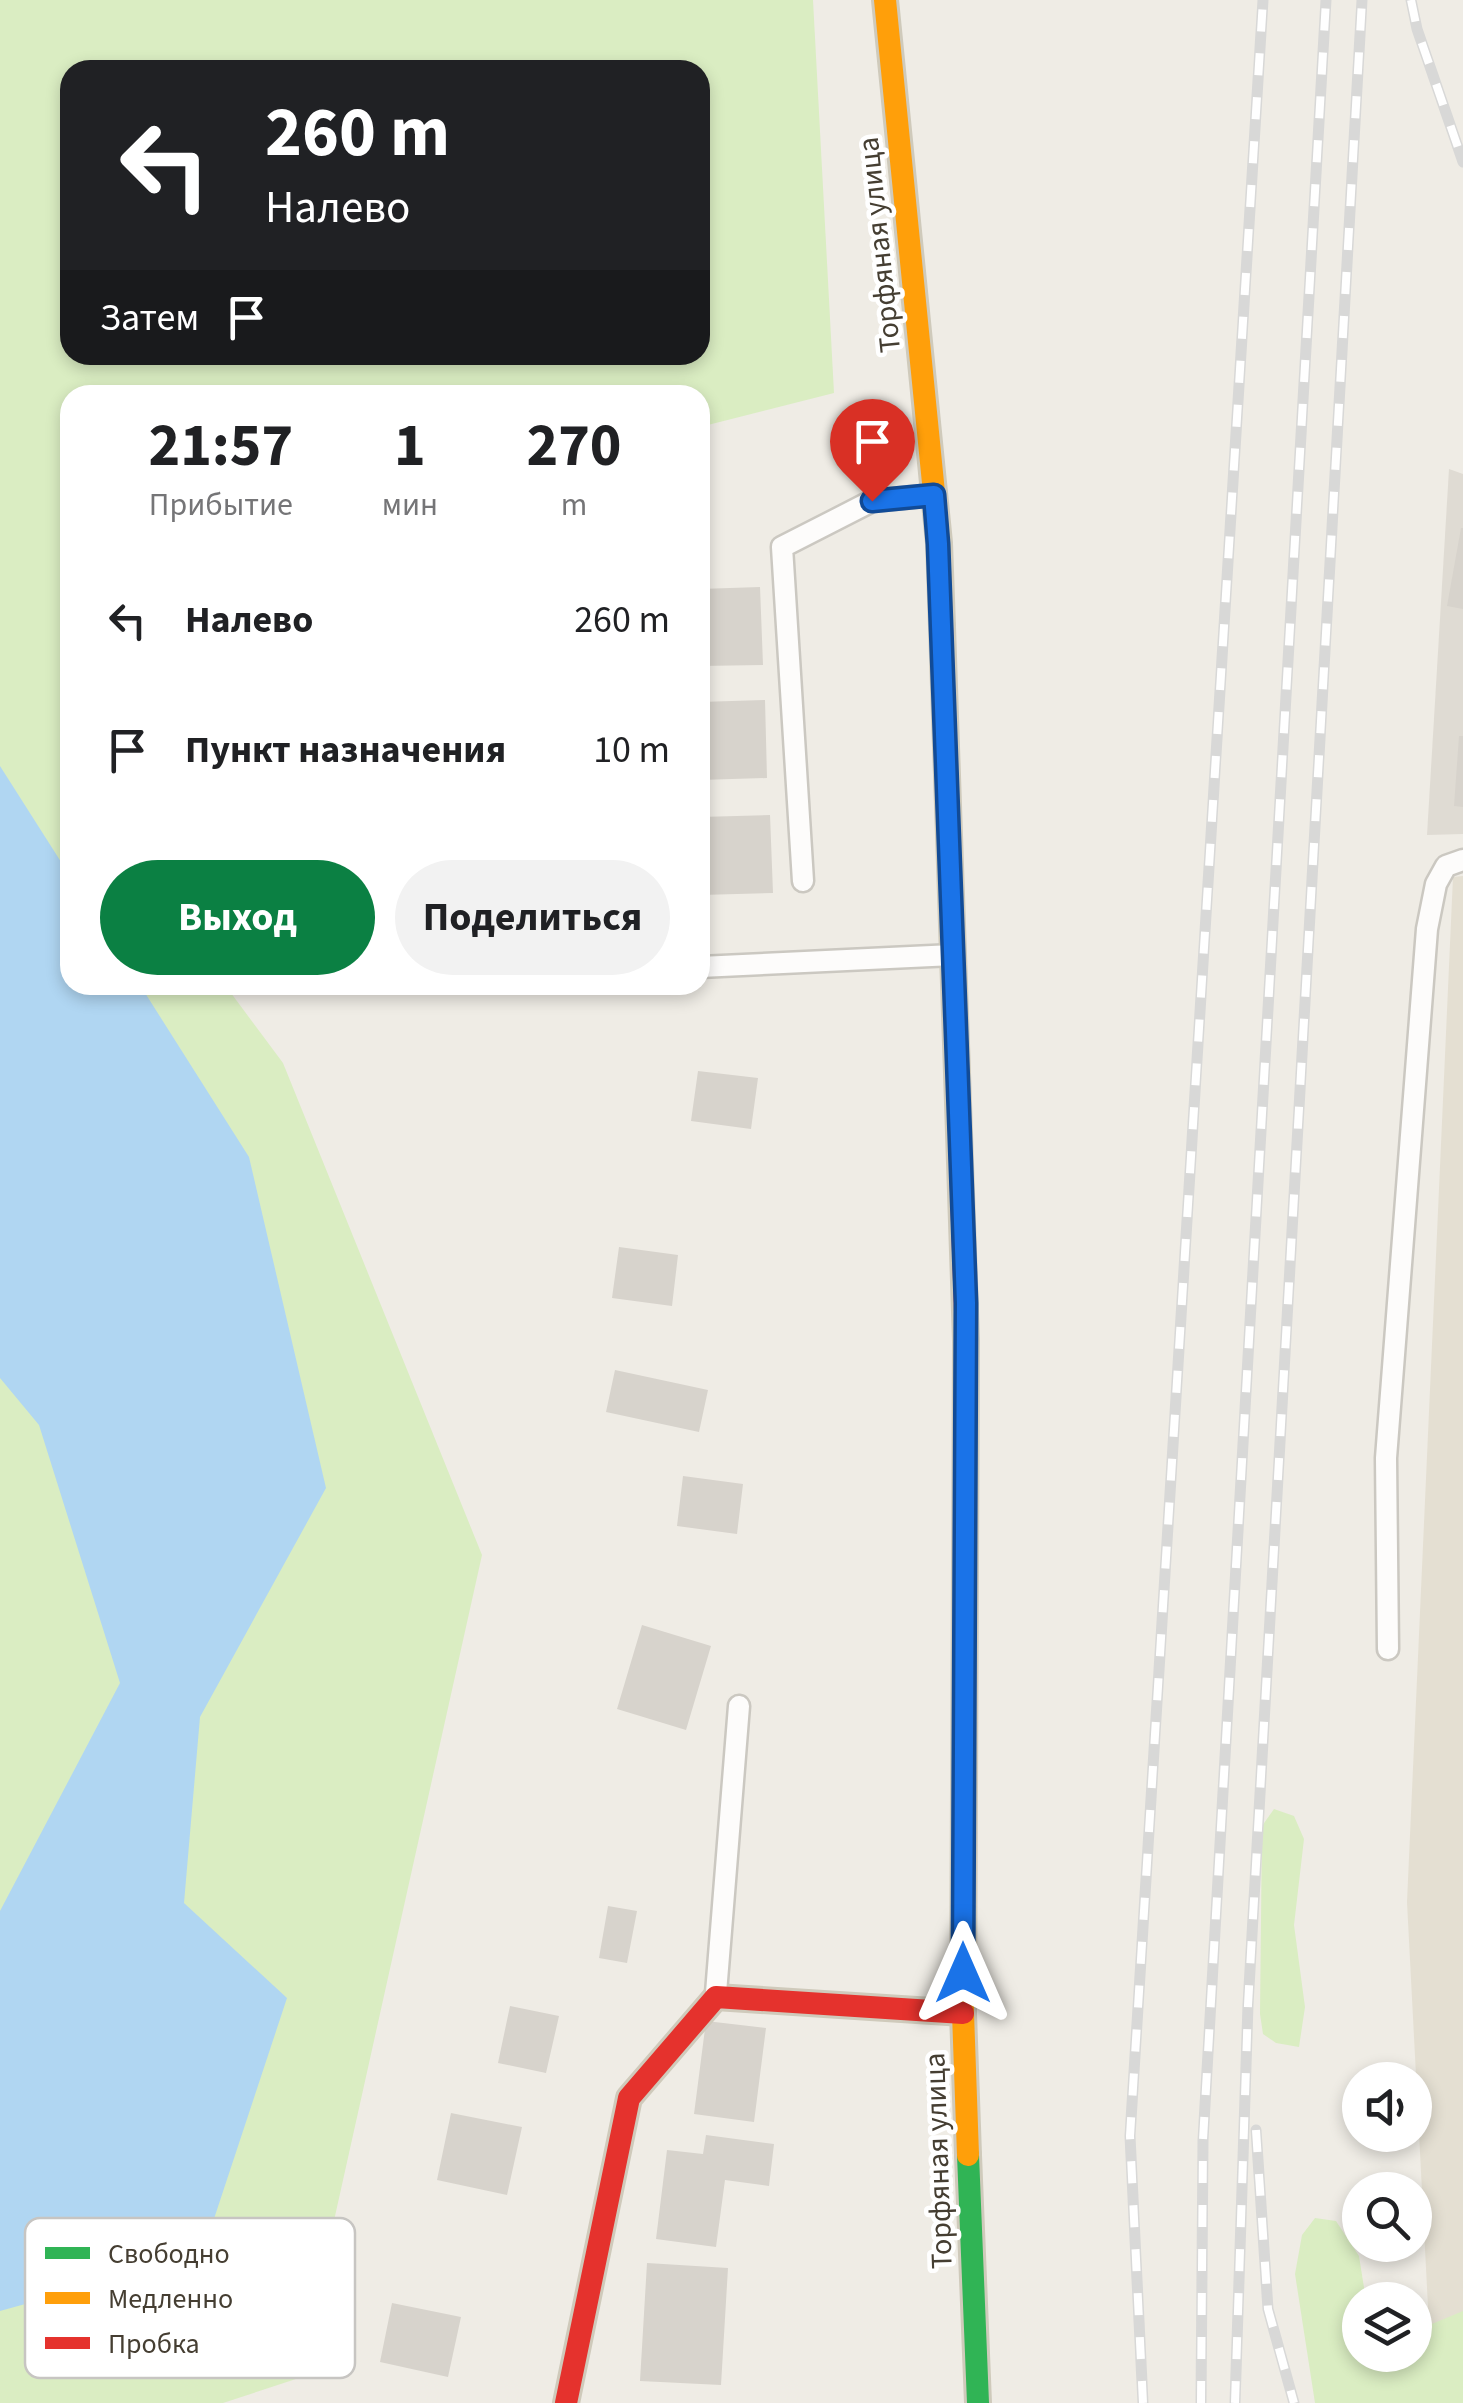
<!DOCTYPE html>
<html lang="ru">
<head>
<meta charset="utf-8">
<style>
  body { margin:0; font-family:"Source Sans 3",sans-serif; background:#f2f2f2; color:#202124; height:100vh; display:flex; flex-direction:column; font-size:38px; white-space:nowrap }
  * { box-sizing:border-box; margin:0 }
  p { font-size:32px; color:#757577 }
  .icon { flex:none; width:55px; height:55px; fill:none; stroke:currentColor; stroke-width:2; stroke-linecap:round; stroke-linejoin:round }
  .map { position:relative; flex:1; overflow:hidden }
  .details { position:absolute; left:60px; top:385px; width:650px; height:610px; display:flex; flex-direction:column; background:#fff; border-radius:30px; box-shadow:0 5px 15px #0003 }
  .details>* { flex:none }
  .guide { position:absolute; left:60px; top:60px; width:650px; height:305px; border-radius:30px; box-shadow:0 5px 15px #0003; background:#202124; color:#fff; overflow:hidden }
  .controls { position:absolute; left:1342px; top:2062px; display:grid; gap:20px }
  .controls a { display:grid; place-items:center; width:90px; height:90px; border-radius:50%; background:#fff; box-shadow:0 5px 15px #0003; font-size:50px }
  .pin { position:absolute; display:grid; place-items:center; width:85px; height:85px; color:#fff; margin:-102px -42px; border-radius:50% 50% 50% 0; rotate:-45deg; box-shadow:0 0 10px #0007 }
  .pin .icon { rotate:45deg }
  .me { position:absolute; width:110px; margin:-55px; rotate:0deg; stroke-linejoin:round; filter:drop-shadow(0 0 8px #0008) }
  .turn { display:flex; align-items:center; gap:35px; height:210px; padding:0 40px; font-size:45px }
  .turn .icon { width:130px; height:130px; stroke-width:2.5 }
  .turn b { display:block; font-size:70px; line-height:85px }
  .then { display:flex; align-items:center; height:95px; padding:0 40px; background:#0003; gap:20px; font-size:38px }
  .eta { display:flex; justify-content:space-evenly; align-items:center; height:170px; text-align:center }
  .eta b { font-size:60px; font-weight:700; line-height:70px }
  .primary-button { display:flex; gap:20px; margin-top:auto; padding:20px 40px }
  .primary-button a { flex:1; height:115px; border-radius:60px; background:#0b8043; color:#fff; font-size:40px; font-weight:700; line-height:115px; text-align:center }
  .primary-button a+a { background:#f2f2f2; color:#202124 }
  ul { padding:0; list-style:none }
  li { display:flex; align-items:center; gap:30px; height:130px; padding:0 40px }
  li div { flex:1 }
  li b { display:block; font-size:38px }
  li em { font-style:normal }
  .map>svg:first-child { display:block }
  .residential { fill:#e4dfd2 }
  .industrial { fill:#dfdbd3 }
  .green { fill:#daedc2; fill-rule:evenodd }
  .water { fill:#b0d6f2 }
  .building { fill:#d7d3cc }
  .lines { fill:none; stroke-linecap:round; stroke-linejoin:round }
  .lane-casing { stroke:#cbc8c1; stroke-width:25 }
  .fast-casing { stroke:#cfcabb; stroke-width:28 }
  .slow-casing { stroke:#cfcabb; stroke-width:28 }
  .jam-casing { stroke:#cfcabb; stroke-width:28 }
  .lane { stroke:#fdfcfb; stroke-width:20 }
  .fast { stroke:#30b455; stroke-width:22 }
  .slow { stroke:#ff9f0a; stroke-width:22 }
  .jam { stroke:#e5322d; stroke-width:22 }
  .rail-casing { stroke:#d8d8d7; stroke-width:11 }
  .rail { stroke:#fff; stroke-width:8; stroke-dasharray:22; stroke-linecap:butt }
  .route-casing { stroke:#114b97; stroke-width:25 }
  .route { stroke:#1a73e8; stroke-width:18 }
  .labels { text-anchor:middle; stroke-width:9; stroke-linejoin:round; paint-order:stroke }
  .street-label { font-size:30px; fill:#453e32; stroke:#fff }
  .key { fill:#fff; stroke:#c7c5c2; stroke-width:2.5 }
  .key-label { font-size:28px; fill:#453e32 }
</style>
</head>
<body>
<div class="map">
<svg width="1463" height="2403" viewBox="0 0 1463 2403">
  <rect width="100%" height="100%" fill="#efece5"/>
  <!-- residential -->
  <path class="residential" d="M 1463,876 L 1463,2403 L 1433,2403 L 1407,1902 L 1453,877 Z"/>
  <!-- industrial -->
  <path class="industrial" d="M 1449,469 L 1463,474 L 1463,834 L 1427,835 Z"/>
  <!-- green -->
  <path class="green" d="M 0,0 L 813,0 L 834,393 L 700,427 L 700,395 L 70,395 L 70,985 L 225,985 L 283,1063 L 482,1555 L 299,2378 L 223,2403 L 0,2403 ZM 70,70 L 700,70 L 700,355 L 70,355 Z
    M 1274,1809 L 1294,1816 L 1304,1839 L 1294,1925 L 1305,2007 L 1299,2047 L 1276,2043 L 1263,2034 L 1260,2014 L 1262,1826 Z
    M 1315,2218 L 1336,2221 L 1359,2256 L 1366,2300 L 1360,2300 L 1360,2355 L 1415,2355 L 1415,2331 L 1463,2311 L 1463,2403 L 1315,2403 L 1295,2274 L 1302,2235 Z"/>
  <!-- water -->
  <path class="water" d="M 0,766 L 70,876 L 70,985 L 140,985 L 249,1157 L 326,1488 L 200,1717 L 184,1903 L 287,1998 L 202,2255 L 0,2311 L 0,1911 L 120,1683 L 39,1425 L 0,1378 Z"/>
  <!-- building -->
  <path class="building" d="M 1461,528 L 1463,528 L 1463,609 L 1447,606 Z
    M 760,587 L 763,665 L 700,666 L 700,589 Z
    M 765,700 L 767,778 L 700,780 L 700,702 Z
    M 1459,736 L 1463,736 L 1463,807 L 1454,806 Z
    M 770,815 L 773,893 L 701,895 L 700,817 Z
    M 698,1071 L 758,1078 L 751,1129 L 691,1121 Z
    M 619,1247 L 678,1255 L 672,1306 L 612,1298 Z
    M 615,1370 L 708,1390 L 699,1432 L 606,1412 Z
    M 683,1476 L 743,1484 L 737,1534 L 677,1526 Z
    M 642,1625 L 711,1646 L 686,1730 L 617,1709 Z
    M 608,1906 L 637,1911 L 627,1963 L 599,1958 Z
    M 510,2006 L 559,2016 L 546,2073 L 498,2063 Z
    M 706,2021 L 766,2028 L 754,2122 L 694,2114 Z
    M 451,2113 L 522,2127 L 507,2195 L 437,2180 Z
    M 706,2135 L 774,2144 L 769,2186 L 725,2180 L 716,2247 L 656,2239 L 667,2150 L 703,2154 Z
    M 647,2263 L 728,2268 L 721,2385 L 640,2381 Z
    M 392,2303 L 461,2317 L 448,2377 L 380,2362 Z"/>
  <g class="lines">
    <defs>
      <path id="lane" d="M 803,881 L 782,547 L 872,501 L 934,495
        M 700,967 L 953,955
        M 1388,1649 L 1386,1458 L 1427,929 L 1436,884 L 1446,866 L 1463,860
        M 716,1993 L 739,1706"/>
      <path id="fast" d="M 968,2155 L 978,2403"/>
      <path id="slow" d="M 885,0 L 939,543 L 942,627
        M 966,1341 L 963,2013 L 968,2155"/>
      <path id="jam" d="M 942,627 L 966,1341
        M 566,2403 L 629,2098 L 716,1997 L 963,2013"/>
    </defs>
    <!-- lane casing -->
    <use href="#lane" class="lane-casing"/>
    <!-- fast casing -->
    <use href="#fast" class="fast-casing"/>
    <!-- slow casing -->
    <use href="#slow" class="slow-casing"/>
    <!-- jam casing -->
    <use href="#jam" class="jam-casing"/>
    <!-- lane -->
    <use href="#lane" class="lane"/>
    <!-- fast -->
    <use href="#fast" class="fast"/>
    <!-- slow -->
    <use href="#slow" class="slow"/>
    <!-- jam -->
    <use href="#jam" class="jam"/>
    <defs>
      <path id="rail" d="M 1411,0 L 1417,29 L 1463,162
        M 1256,2130 L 1268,2309 L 1294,2403
        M 1143,2403 L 1130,2136 L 1263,0
        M 1201,2403 L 1203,2140 L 1326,0
        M 1235,2403 L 1248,2005 L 1362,0"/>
    </defs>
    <!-- rail casing -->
    <use href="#rail" class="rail-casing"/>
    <!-- rail -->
    <use href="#rail" class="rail"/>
  </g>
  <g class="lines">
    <defs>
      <path id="route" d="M 872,501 L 934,495 L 938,544 L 966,1303 L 963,1973"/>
    </defs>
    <!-- route casing -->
    <use href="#route" class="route-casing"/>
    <!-- route -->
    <use href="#route" class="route"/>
  </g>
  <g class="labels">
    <!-- street labels -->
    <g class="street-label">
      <text transform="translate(879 245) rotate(-96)" y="10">Торфяная улица</text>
      <text transform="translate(938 2161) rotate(-92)" y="10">Торфяная улица</text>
    </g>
  </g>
  <!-- legend -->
  <rect x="25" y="2218" width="330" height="160" rx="15" class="key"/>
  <rect x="45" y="2247" width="45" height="12" fill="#30b455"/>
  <rect x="45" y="2292" width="45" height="12" fill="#ff9f0a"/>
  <rect x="45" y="2337" width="45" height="12" fill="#e5322d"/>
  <g class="key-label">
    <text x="108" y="2263">Свободно</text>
    <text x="108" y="2308">Медленно</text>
    <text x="108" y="2353">Пробка</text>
  </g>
</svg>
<div class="controls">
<a><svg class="icon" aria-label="sound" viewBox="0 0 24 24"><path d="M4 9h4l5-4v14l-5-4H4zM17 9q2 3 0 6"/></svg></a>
<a><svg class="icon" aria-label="search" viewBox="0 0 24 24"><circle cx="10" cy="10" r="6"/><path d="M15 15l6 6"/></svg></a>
<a><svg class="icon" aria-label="layers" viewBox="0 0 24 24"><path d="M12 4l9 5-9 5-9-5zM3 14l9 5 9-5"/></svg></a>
</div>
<div class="pin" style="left:872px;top:501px;background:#d93025"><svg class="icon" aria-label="arrive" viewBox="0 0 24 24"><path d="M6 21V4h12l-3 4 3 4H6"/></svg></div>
<svg class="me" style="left:963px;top:1973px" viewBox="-20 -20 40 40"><path d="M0-17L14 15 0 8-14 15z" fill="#1a73e8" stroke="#fff" stroke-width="4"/></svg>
<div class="guide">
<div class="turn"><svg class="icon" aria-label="left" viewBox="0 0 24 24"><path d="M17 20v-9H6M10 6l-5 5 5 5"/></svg><div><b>260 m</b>Налево</div></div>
<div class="then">Затем<svg class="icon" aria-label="arrive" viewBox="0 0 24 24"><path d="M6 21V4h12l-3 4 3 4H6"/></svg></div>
</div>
<section class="details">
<div class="eta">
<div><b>21:57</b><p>Прибытие</p></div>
<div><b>1</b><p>мин</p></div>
<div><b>270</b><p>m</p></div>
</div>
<ul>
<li><svg class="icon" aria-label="left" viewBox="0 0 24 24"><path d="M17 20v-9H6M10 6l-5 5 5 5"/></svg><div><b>Налево</b></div><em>260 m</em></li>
<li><svg class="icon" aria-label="arrive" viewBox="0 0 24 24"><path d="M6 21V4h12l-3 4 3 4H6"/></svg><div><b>Пункт назначения</b></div><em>10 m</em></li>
</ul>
<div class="primary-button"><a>Выход</a><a>Поделиться</a></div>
</section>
</div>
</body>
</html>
